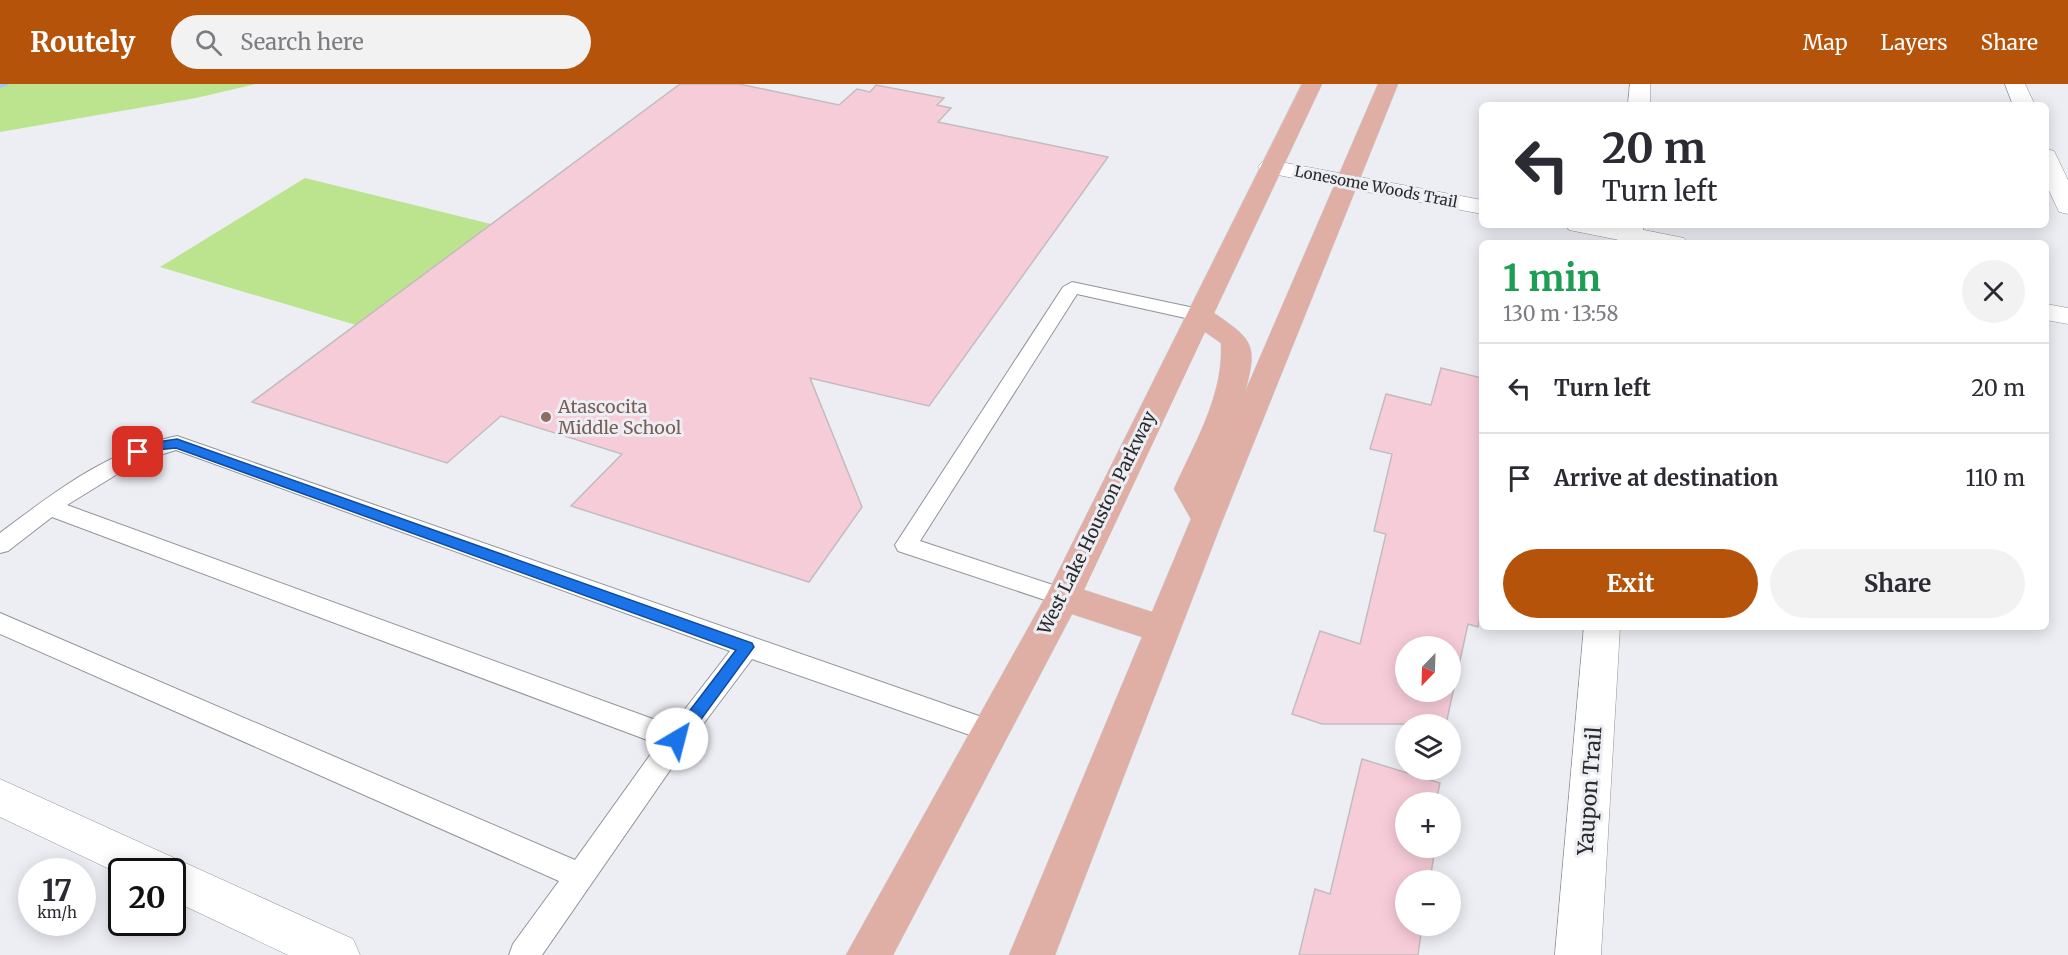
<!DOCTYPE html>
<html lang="en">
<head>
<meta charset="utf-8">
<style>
  body { margin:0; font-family:Merriweather,serif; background:#f2f2f3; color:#2b2b33; height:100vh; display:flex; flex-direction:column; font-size:22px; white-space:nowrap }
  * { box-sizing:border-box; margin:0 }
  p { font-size:20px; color:#7c7c81 }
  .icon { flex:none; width:33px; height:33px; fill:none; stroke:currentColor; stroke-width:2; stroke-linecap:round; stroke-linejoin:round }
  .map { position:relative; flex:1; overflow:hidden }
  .details { position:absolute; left:1479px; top:156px; width:570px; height:390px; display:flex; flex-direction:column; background:#fff; border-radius:9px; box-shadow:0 3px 15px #0003 }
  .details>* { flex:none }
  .hud { position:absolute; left:1479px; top:18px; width:570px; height:126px; border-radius:9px; box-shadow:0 3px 15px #0003; background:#fff; color:#2b2b33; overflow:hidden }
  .needle { width:39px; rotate:203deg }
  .fabs { position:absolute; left:1395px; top:552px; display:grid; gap:12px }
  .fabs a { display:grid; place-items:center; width:66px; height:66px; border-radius:50%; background:#fff; box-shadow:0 3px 15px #0003; font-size:30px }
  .speed { position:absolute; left:18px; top:774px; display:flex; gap:12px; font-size:30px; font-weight:700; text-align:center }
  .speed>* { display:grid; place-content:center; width:78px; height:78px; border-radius:50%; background:#fff; box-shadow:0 3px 15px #0003; line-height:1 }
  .speed small { font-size:15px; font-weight:400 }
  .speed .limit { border:3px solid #111; border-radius:9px; background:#fff; color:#111 }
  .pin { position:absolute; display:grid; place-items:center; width:51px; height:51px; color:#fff; margin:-26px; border-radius:12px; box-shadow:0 3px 9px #0006 }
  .me { position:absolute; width:66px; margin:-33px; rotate:37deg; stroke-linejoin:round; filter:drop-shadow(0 0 4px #0008) }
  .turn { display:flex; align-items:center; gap:21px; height:126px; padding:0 24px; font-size:27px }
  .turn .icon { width:78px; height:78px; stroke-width:2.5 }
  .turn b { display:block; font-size:42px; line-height:51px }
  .round { display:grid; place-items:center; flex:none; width:63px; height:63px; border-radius:32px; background:#f2f2f3 }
  .headline { display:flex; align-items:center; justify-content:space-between; height:102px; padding:0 24px }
  h1 { font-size:36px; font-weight:700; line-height:45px; color:#1e9e55 }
  .button { display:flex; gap:12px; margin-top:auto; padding:12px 24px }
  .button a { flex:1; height:69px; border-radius:36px; background:#b45309; color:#fff; font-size:24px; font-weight:700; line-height:69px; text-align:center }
  .button a+a { background:#f2f2f3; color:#2b2b33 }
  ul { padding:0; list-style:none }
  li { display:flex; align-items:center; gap:18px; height:90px; padding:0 24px; border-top:2px solid #e1e1e2 }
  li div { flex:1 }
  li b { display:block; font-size:22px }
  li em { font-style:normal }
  header { display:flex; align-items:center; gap:36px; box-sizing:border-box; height:84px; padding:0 30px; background:#b45309; color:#fff }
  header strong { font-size:28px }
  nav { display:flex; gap:33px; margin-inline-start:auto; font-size:21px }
  .search { width:420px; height:54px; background:#f2f2f3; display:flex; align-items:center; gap:15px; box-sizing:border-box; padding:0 21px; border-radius:33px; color:#7c7c81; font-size:22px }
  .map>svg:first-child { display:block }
  .green { fill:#bce48f }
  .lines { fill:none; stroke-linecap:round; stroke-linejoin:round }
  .stream { fill:#9ccaf4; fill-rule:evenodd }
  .building { fill:#f7ccd9; stroke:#c3bcbe; stroke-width:1.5; fill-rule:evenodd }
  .lane-casing { stroke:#929399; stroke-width:2 }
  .street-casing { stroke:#929399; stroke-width:1 }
  .secondary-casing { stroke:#929399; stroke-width:1 }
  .primary-casing { stroke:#ccc; stroke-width:1 }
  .lane { fill:#fff; fill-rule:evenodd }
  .street { fill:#fff; fill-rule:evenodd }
  .secondary { fill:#fff; fill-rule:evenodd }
  .primary { fill:#dfafa6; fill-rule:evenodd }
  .route { fill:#1a73e8; stroke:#114b97; stroke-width:1.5 }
  .education-dot { fill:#8d6e63; stroke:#edeef4; stroke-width:2 }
  .labels { text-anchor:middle; stroke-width:6; stroke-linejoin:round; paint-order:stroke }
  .far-street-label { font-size:15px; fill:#292a2c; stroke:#edeef4 }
  .education-label { font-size:18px; fill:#785e54; stroke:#edeef4; text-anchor:start }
  .street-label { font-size:18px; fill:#292a2c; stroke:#edeef4 }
  .near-street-label { font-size:21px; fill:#292a2c; stroke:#edeef4 }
</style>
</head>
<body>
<header>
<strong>Routely</strong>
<div class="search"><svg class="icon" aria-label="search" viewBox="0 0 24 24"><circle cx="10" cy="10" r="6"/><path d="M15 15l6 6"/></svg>Search here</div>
<nav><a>Map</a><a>Layers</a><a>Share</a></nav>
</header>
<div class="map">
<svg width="2068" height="871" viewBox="0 0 2068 871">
  <rect width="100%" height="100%" fill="#edeef4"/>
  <!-- green -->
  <path class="green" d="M 0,0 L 256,0 L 196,14 L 0,48 Z
    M 305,94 L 491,140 L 356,241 L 160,183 Z"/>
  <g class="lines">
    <!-- stream -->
    <path class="stream" d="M 0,0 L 10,0 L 0,4 Z"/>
  </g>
  <!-- building -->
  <path class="building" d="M 680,0 L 739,0 L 839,21 L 857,5 L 870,8 L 876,1 L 944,14 L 937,21 L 951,24 L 938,38 L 1108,73 L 929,322 L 810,294 L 862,423 L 809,498 L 571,422 L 622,370 L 501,332 L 447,379 L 252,318 Z
    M 1441,284 L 1482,294 L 1482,518 L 1478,543 L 1468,540 L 1446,640 L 1322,640 L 1292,630 L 1320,547 L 1360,560 L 1386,450 L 1374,447 L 1392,370 L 1370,365 L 1386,310 L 1431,321 ZM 1406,562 L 1450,562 L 1450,608 L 1406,608 Z
    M 1362,675 L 1440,699 L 1436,718 L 1406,718 L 1406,764 L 1435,764 L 1430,796 L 1406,796 L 1406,842 L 1422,842 L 1418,871 L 1299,871 L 1315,805 L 1330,810 Z"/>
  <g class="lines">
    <defs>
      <path id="lane" d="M 1072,198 L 1199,225 L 1208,231 L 1199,237 L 1077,210 L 920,457 L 1071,507 L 1075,513 L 1071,519 L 1063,522 L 898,467 L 895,461 L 1063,203 Z
        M 177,352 L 999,639 L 1003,647 L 999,655 L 990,658 L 752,575 L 686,663 L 542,871 L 509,871 L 513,860 L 559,797 L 0,550 L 0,529 L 575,776 L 658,660 L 52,433 L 8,467 L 0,469 L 0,449 C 56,407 107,367 177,352 ZM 176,366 L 730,567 L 672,642 L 67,421 L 137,378 Z"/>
      <path id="street" d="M 1630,0 L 1650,0 L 1650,21 L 1628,21 Z
        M 2005,0 L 2025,0 L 2035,21 L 2013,21 Z
        M 2046,65 L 2054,67 L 2068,96 L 2068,130 L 2059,128 L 2046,100 Z
        M 1619,141 L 1643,141 L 1643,159 L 1617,159 Z
        M 1584,543 L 1620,543 L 1601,871 L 1555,871 Z
        M 0,695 L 353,855 L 360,871 L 288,871 L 172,816 L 172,788 L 122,788 L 122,791 L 0,733 Z"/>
      <path id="secondary" d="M 1270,76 L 1482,116 L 1482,130 L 1262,88 L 1258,83 L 1262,78 Z
        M 1566,141 L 1619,141 L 1684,154 L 1688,159 L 1634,159 L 1569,146 Z
        M 2046,220 L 2068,224 L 2068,240 L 2046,236 Z"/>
      <path id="primary" d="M 1302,0 L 1322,0 L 1214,229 C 1253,256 1258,260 1245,308 L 1378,0 L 1398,0 L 1223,435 L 1055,871 L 1009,871 L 1142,553 L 1072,530 L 893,871 L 846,871 L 1047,510 ZM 1205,248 L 1221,259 C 1224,311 1195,358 1174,405 L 1191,435 L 1152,528 L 1084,506 Z"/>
    </defs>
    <!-- lane casing -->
    <use href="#lane" class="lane-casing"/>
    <!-- street casing -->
    <use href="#street" class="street-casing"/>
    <!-- secondary casing -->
    <use href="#secondary" class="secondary-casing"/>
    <!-- primary casing -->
    <use href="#primary" class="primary-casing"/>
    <!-- lane -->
    <use href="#lane" class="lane"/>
    <!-- street -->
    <use href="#street" class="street"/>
    <!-- secondary -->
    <use href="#secondary" class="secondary"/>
    <!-- primary -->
    <use href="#primary" class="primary"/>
  </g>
  <!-- route -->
  <path class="route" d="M 177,355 L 752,559 L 754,563 L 683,660 L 672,660 L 669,655 L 672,650 L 736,566 L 176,364 L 156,366 L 138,373 L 131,368 L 150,359 Z"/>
  <!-- markers -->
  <circle class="education-dot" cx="546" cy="333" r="6"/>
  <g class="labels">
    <!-- far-street labels -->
    <g class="far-street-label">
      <text transform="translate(1376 103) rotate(11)" y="5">Lonesome Woods Trail</text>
    </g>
    <!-- education labels -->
    <g class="education-label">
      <text x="558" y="329">Atascocita<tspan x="558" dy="21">Middle School</tspan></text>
    </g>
    <!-- street labels -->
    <g class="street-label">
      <text transform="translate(1097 439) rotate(-64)" y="6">West Lake Houston Parkway</text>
    </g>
    <!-- near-street labels -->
    <g class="near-street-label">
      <text transform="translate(1590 707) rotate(-86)" y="7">Yaupon Trail</text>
    </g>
  </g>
</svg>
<div class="fabs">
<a><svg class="needle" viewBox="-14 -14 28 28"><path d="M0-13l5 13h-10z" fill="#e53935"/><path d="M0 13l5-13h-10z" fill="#7c7c81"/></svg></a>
<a><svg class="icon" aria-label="layers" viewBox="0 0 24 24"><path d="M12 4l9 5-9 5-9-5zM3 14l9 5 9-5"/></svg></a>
<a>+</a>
<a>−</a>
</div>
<div class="speed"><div>17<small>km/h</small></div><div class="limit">20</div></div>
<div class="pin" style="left:138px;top:368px;background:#d93025"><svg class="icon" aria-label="arrive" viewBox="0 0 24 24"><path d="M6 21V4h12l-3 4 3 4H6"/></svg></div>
<svg class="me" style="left:677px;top:655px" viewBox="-20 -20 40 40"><circle r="19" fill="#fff"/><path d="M0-13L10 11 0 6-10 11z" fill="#1a73e8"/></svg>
<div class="hud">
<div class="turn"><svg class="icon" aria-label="left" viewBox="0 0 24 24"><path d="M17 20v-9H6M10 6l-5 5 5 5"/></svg><div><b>20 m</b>Turn left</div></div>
</div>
<section class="details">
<div class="headline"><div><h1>1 min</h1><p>130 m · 13:58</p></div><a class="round"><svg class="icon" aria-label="close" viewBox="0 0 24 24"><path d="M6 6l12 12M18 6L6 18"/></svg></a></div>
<ul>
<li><svg class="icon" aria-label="left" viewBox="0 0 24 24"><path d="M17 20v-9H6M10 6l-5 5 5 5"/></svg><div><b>Turn left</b></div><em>20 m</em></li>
<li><svg class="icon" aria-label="arrive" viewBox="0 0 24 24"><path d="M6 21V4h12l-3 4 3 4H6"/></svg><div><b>Arrive at destination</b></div><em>110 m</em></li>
</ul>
<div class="button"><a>Exit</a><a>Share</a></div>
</section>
</div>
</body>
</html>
